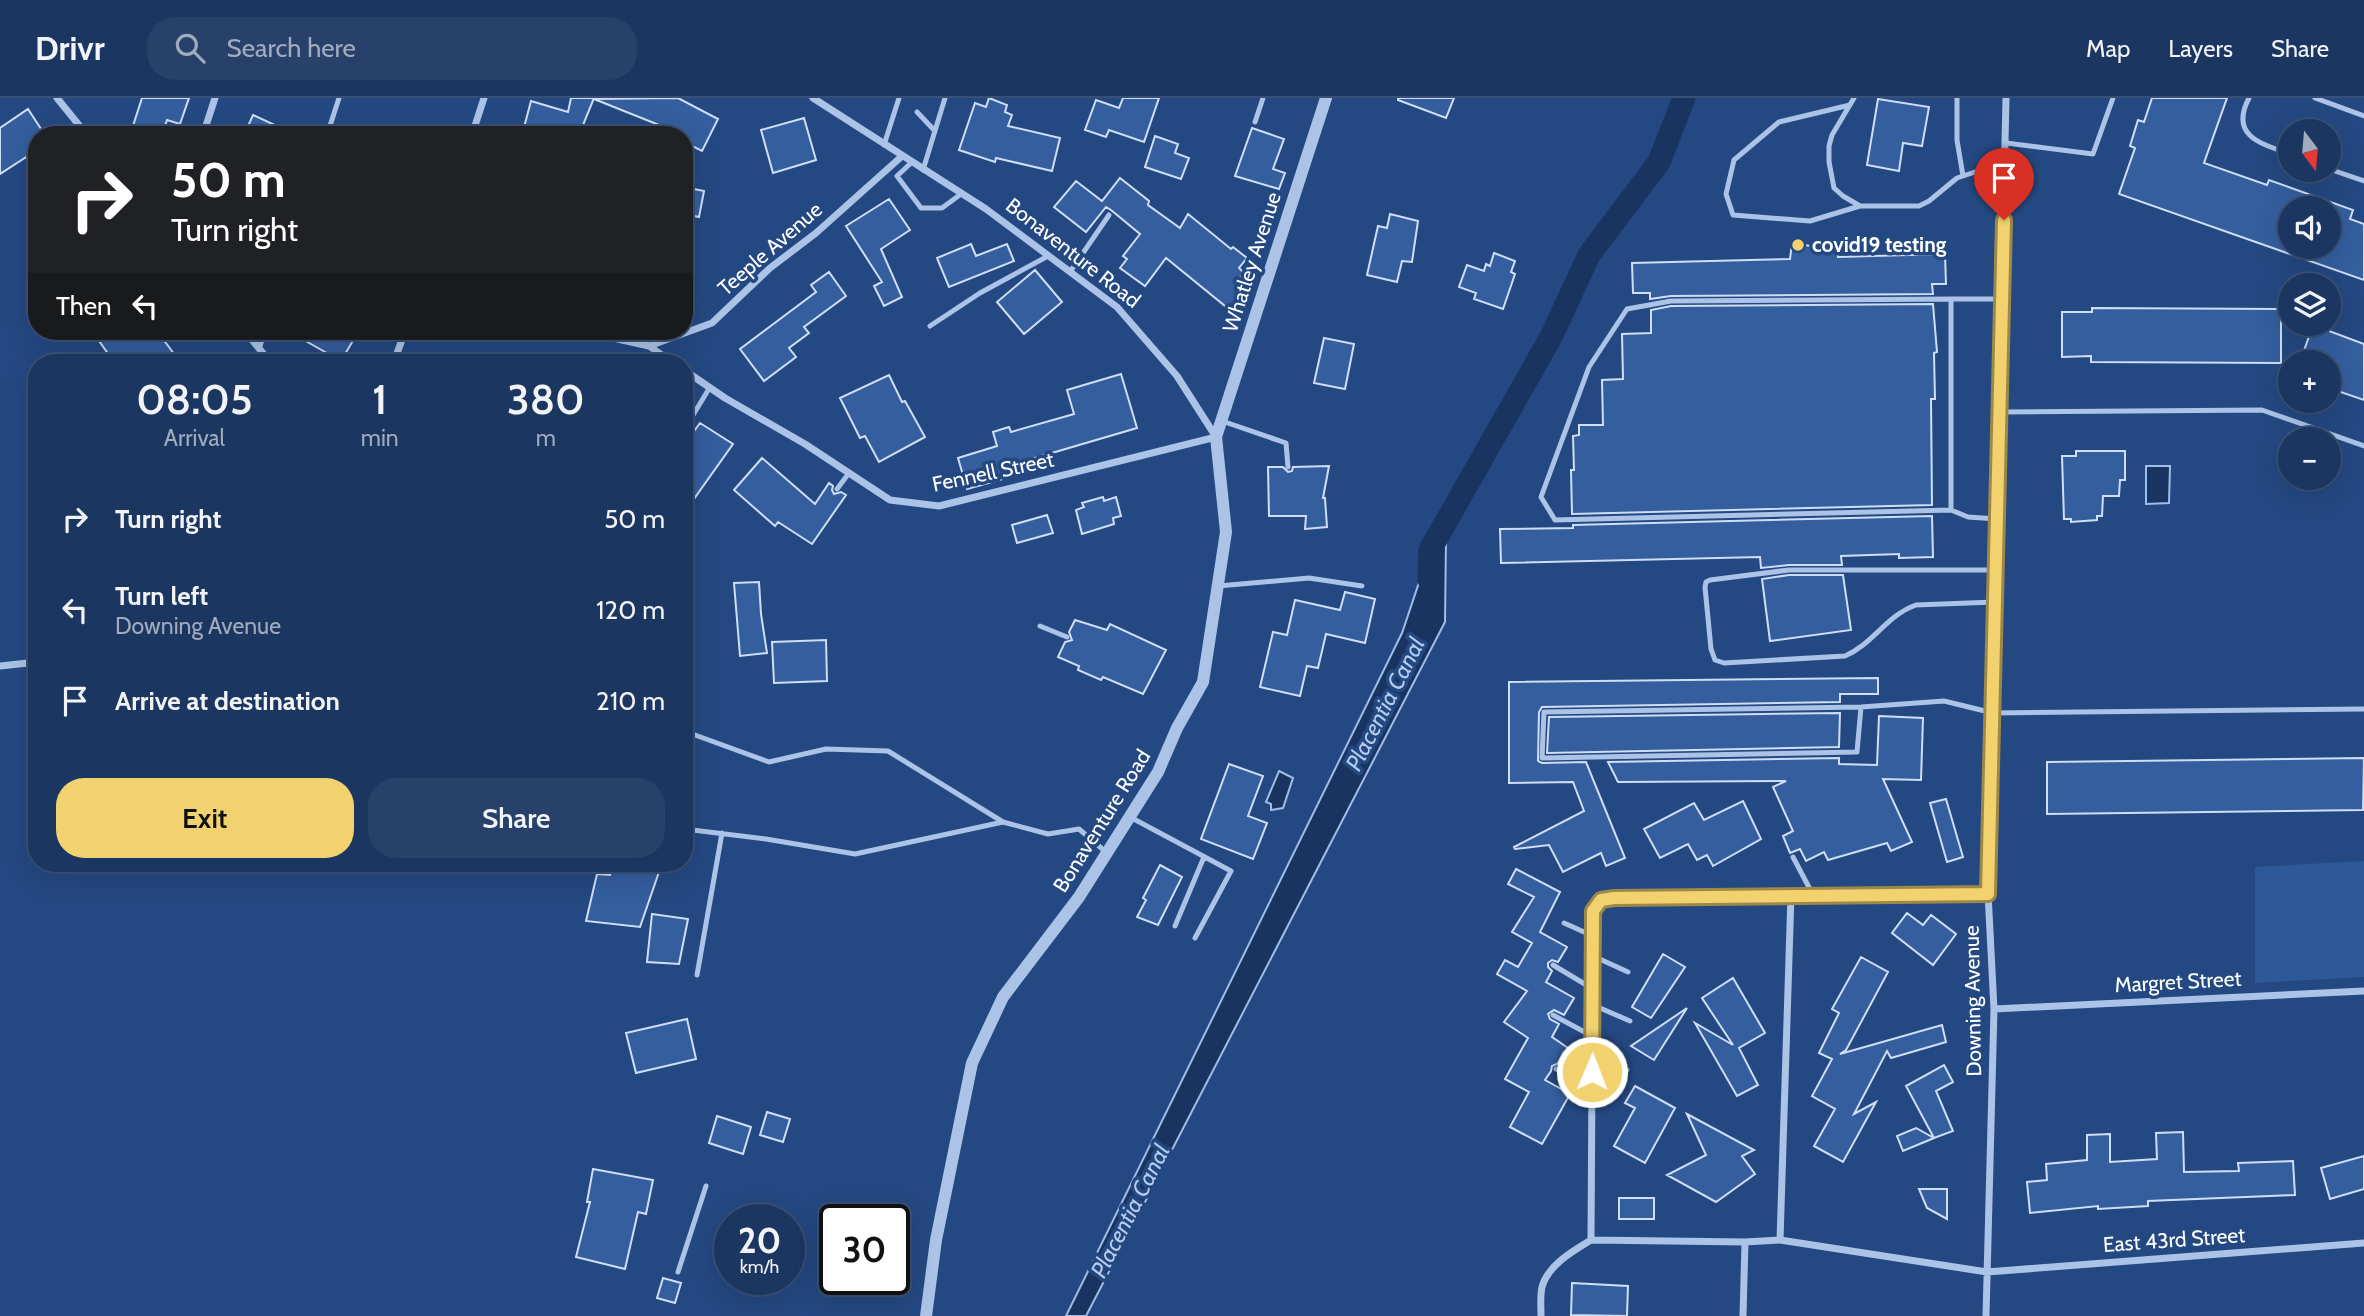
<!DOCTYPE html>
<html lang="en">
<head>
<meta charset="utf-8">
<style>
  body { margin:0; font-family:Cabin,sans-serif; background:#28416a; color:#f1f3f6; height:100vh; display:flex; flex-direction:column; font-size:26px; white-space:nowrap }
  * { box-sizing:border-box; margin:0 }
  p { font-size:23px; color:#a0abbd }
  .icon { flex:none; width:38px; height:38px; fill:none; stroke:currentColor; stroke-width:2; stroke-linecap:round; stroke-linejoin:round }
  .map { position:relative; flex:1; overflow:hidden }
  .side { position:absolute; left:28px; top:256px; width:665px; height:518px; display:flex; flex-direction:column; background:#1b3661; border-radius:28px; box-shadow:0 7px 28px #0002,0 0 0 2px #395076 }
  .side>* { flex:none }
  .guide { position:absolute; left:28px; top:28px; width:665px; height:214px; border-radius:28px; box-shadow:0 7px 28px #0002,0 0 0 2px #395076; background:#202124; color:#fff; overflow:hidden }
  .needle { width:46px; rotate:164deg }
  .controls { position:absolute; left:2278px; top:21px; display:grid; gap:14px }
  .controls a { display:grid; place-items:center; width:63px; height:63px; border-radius:50%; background:#1b3661; box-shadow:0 7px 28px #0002,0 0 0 2px #395076; font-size:35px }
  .speed { position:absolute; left:714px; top:1106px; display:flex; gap:14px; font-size:35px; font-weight:700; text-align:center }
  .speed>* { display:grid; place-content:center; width:91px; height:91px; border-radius:50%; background:#1b3661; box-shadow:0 7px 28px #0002,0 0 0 2px #395076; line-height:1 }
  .speed small { font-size:18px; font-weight:400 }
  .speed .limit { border:4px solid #111; border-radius:10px; background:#fff; color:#111 }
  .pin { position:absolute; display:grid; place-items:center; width:60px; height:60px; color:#fff; margin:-72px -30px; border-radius:50% 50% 50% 0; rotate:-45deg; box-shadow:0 0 7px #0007 }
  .pin .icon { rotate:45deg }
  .me { position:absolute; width:77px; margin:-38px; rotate:1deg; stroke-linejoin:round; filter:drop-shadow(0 0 5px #0008) }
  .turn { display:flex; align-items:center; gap:24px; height:147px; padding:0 28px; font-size:32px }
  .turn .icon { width:91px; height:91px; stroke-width:2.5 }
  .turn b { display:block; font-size:49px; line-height:60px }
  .then { display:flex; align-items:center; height:66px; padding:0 28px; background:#0003; gap:14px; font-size:26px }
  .eta { display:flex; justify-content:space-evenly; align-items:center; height:119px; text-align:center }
  .eta b { font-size:42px; font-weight:600; line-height:49px }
  .cta { display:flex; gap:14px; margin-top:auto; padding:14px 28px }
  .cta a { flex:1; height:80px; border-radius:28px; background:#f1d26f; color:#111; font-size:28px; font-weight:600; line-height:80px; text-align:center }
  .cta a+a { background:#28416a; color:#f1f3f6 }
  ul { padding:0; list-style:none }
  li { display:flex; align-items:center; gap:21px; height:91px; padding:0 28px }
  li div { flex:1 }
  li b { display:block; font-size:26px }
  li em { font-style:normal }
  header { display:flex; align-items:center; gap:42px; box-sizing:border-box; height:98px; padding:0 35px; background:#1b3661; border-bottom:2px solid #395076 }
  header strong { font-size:33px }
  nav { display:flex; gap:38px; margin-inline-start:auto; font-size:24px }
  .search { width:490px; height:63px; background:#28416a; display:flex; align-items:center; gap:18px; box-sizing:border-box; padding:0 24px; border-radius:28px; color:#a0abbd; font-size:26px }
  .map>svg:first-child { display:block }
  .green { fill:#2e5999 }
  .water { fill:#193461; stroke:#9fbde8; stroke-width:2 }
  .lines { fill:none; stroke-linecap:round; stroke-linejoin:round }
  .canal { stroke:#193461; stroke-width:23 }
  .building { fill:#345e9e; stroke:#cfdef5; stroke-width:2; fill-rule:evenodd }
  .service { stroke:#abc3e7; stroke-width:5 }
  .minor { stroke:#abc3e7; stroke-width:7 }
  .tertiary { stroke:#abc3e7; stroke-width:12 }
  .route-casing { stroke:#9d8848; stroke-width:18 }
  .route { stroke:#f1d26f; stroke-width:12 }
  .poi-dot { fill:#f1d26f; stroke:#244881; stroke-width:2.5 }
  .labels { text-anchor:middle; stroke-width:7; stroke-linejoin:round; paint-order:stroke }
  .poi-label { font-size:21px; font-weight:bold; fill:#fff; stroke:#244881; text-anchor:start }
  .street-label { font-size:21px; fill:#fff; stroke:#244881 }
  .water-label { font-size:23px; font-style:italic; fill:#b7cdee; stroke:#244881 }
</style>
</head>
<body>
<header>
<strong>Drivr</strong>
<div class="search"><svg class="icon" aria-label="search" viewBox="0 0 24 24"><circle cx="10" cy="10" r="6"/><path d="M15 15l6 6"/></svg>Search here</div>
<nav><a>Map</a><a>Layers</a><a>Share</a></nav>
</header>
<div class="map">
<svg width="2364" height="1218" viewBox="0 0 2364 1218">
  <rect width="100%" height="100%" fill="#244881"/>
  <!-- green -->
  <path class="green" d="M 2364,763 L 2364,879 L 2255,885 L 2255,769 Z"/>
  <!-- water -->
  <path class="water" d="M 1551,239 L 1446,442 L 1445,524 L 1086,1218 L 1066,1218 L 1402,535 L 1430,452 Z
    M 2146,368 L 2170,368 L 2169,405 L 2146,406 Z
    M 1279,673 L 1293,680 L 1283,710 L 1271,712 L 1271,706 L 1266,704 Z"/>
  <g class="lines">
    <!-- canal -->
    <path class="canal" d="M 1429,482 L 1430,452 L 1551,239 L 1589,157 L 1659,64 L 1684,0"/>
  </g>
  <!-- building -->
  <path class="building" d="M 142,0 L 189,0 L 180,26 L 167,22 L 162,37 L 148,37 L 132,31 Z
    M 571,0 L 594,0 L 579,37 L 522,37 L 531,3 L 568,14 Z
    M 678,0 L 718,21 L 702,53 L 684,44 L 684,37 L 594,1 Z
    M 989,0 L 1007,7 L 1005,14 L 1012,17 L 1008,28 L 1060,40 L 1052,73 L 996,60 L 995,64 L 959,52 L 975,5 L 986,9 Z
    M 1123,0 L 1159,0 L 1144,44 L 1109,32 L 1106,39 L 1085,32 L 1096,2 L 1119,10 Z
    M 1398,0 L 1454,0 L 1446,20 L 1398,2 Z
    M 2152,0 L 2227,0 L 2204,65 L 2267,87 L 2269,82 L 2353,112 L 2350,121 L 2364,126 L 2364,182 L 2119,96 L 2135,50 L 2130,48 L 2138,22 L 2144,24 ZM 2291,110 L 2329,110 L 2329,149 L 2291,149 Z
    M 1878,1 L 1929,9 L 1922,48 L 1903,45 L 1899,73 L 1867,67 Z
    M 28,11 L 45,37 L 37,37 L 37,52 L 0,76 L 0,30 Z
    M 253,17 L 296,37 L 244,37 Z
    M 804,20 L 816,62 L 773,75 L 761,32 Z
    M 1252,30 L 1284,41 L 1273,71 L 1285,75 L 1279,91 L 1235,78 Z
    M 1155,38 L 1178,46 L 1175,55 L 1189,60 L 1181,81 L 1145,69 Z
    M 1120,80 L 1149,103 L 1148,107 L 1180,130 L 1188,116 L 1231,151 L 1233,149 L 1247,160 L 1239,170 L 1244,175 L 1239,181 L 1249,189 L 1230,212 L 1166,160 L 1145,188 L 1120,170 L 1127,161 L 1123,158 L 1140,136 L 1111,112 L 1106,109 L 1086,134 L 1054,109 L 1076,83 L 1102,103 Z
    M 684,89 L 704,93 L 699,119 L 684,116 Z
    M 889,101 L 910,132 L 881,151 L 902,199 L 884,208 L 874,188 L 882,184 L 846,128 Z
    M 1390,116 L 1418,123 L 1412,164 L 1402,163 L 1397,184 L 1367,177 L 1378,128 L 1387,130 Z
    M 1792,145 L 1837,152 L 1838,159 L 1945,156 L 1946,186 L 1932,186 L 1933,196 L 1671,198 L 1650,201 L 1650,195 L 1633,195 L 1632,165 L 1790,161 Z
    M 971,146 L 976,158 L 1007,146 L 1014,163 L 949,189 L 937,160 Z
    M 1494,155 L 1515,163 L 1511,174 L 1515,176 L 1503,211 L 1474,201 L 1476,195 L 1459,189 L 1467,167 L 1484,173 L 1486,166 L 1490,168 Z
    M 1035,172 L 1062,204 L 1024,236 L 997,204 Z
    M 829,174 L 846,198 L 804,229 L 809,235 L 789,250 L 796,259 L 764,283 L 740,251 L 816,194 L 811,187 Z
    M 1933,206 L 1937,254 L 1934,255 L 1935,301 L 1931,301 L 1932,407 L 1572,416 L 1571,372 L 1574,372 L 1573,338 L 1579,337 L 1579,327 L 1603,327 L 1602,282 L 1623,281 L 1622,236 L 1651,235 L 1651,212 L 1671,208 Z
    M 2092,210 L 2281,211 L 2281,265 L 2091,264 L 2091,258 L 2062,259 L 2062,214 L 2092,214 Z
    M 2313,227 L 2364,246 L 2364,302 L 2329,290 L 2329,264 L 2300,264 Z
    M 92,233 L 157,233 L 180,264 L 114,264 Z
    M 288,233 L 339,233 L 354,241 L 341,263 Z
    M 1324,240 L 1354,246 L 1345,291 L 1314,285 Z
    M 1121,276 L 1137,330 L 1028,362 L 1031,373 L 967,391 L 958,360 L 997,348 L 993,334 L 1009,329 L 1011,334 L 1074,316 L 1067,292 Z
    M 889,277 L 902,304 L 905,303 L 925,339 L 879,364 L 865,338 L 860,340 L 840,300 Z
    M 700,325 L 733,346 L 684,415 L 684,347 Z
    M 2076,353 L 2125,353 L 2125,382 L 2120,382 L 2119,398 L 2103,398 L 2102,418 L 2097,418 L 2097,422 L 2071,424 L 2071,421 L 2064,421 L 2062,358 L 2076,358 Z
    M 762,360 L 815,406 L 829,385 L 833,388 L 832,392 L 834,396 L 841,394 L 846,397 L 812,446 L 778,424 L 775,428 L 734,392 Z
    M 1329,368 L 1323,400 L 1325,400 L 1327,429 L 1305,431 L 1306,418 L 1269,418 L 1268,369 L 1283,369 L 1288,374 L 1292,373 L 1293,369 Z
    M 1103,399 L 1104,403 L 1116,399 L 1121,418 L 1113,420 L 1114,426 L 1082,436 L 1076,412 L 1084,409 L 1082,405 Z
    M 1047,417 L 1053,435 L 1017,445 L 1012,427 Z
    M 1932,418 L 1933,459 L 1899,460 L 1899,456 L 1841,458 L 1842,467 L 1789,467 L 1761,470 L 1760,459 L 1501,465 L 1500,431 L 1573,430 L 1573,427 Z
    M 1789,477 L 1843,477 L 1851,532 L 1770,543 L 1762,481 Z
    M 759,484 L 761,516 L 767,555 L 740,558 L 734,485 Z
    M 1345,494 L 1375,501 L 1365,545 L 1326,536 L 1318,570 L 1307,568 L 1300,598 L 1260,589 L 1273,534 L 1287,537 L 1295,502 L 1340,512 Z
    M 1075,522 L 1107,532 L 1110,526 L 1166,552 L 1143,596 L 1103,579 L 1101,582 L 1078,572 L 1079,568 L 1058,559 L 1065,544 L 1072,542 L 1069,534 Z
    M 826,542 L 827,583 L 774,585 L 772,544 Z
    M 1878,580 L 1878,596 L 1840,596 L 1840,604 L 1542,609 L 1539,614 L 1538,663 L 1542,665 L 1586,664 L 1625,760 L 1606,768 L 1601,755 L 1563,774 L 1549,747 L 1515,751 L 1514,749 L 1584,713 L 1573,684 L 1509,685 L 1509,584 Z
    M 1840,615 L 1839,649 L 1547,655 L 1549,619 Z
    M 1879,618 L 1923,620 L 1921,682 L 1883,681 L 1912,744 L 1891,753 L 1887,745 L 1828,762 L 1824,754 L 1806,763 L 1800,751 L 1790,755 L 1783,738 L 1793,733 L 1773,689 L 1786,683 L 1618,684 L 1608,664 L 1839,660 L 1839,666 L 1877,667 Z
    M 2364,660 L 2363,712 L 2047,716 L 2047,664 Z
    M 1229,666 L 1263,678 L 1248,718 L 1267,725 L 1253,761 L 1201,741 Z
    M 1946,701 L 1963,759 L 1947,764 L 1930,705 Z
    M 1743,703 L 1761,741 L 1713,768 L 1707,757 L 1697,762 L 1688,746 L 1660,760 L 1644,731 L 1694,705 L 1704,722 Z
    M 614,765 L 660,771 L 640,829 L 586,823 L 597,776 L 610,777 Z
    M 1160,767 L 1182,779 L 1158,827 L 1137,819 L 1146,802 L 1143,800 Z
    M 1516,771 L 1560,794 L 1540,834 L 1567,849 L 1558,864 L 1552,862 L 1548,865 L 1548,869 L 1552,873 L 1546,884 L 1574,900 L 1564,917 L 1554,912 L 1548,916 L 1550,921 L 1559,926 L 1552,939 L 1568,950 L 1557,966 L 1552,968 L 1551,973 L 1545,982 L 1570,996 L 1542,1046 L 1510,1029 L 1529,994 L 1505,981 L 1528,940 L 1504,924 L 1527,893 L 1497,876 L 1505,862 L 1518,869 L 1532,845 L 1512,834 L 1534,799 L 1508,786 Z
    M 1907,815 L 1923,827 L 1931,817 L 1956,836 L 1933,867 L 1892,835 Z
    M 652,816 L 688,821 L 679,866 L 647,864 Z
    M 1663,856 L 1685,869 L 1651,920 L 1632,909 Z
    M 1861,859 L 1888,874 L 1846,952 L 1840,956 L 1942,927 L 1946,944 L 1891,960 L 1887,953 L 1854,1016 L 1876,1004 L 1843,1064 L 1814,1048 L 1835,1011 L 1812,998 L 1832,961 L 1819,955 L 1839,915 L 1832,911 Z
    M 1733,880 L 1765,935 L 1739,950 L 1758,987 L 1737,998 L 1695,925 L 1733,947 L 1702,900 Z
    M 1687,910 L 1654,962 L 1631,948 Z
    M 687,921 L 696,961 L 636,975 L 626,935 Z
    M 1944,967 L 1953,984 L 1936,993 L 1953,1033 L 1934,1040 L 1906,988 Z
    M 1635,988 L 1675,1010 L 1645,1065 L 1614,1048 L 1635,1010 L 1625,1005 Z
    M 767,1014 L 790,1021 L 783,1044 L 760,1037 Z
    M 1687,1016 L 1754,1052 L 1742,1058 L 1755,1076 L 1716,1104 L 1667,1077 L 1706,1057 Z
    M 717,1018 L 751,1029 L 743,1056 L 709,1045 Z
    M 1916,1030 L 1934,1040 L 1903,1053 L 1897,1038 Z
    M 2183,1034 L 2184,1074 L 2239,1073 L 2238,1065 L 2293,1063 L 2295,1097 L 2148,1103 L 2148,1108 L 2098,1111 L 2098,1108 L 2030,1115 L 2027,1084 L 2047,1082 L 2046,1066 L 2087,1062 L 2087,1037 L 2110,1036 L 2110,1064 L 2157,1061 L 2156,1035 Z
    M 2364,1058 L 2364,1091 L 2330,1101 L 2321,1070 Z
    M 593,1071 L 653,1082 L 646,1116 L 638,1114 L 625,1171 L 576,1159 L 590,1104 L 587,1104 Z
    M 1919,1091 L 1947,1091 L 1947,1121 L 1927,1110 Z
    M 1619,1100 L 1654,1100 L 1654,1121 L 1619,1121 Z
    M 663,1180 L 681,1185 L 675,1205 L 657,1200 Z
    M 1572,1185 L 1628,1188 L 1627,1218 L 1571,1217 Z"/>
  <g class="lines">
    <!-- service -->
    <path class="service" d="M 1854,0 L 1832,37 L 1829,48 L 1829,64 L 1834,90 L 1843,98 L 1860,108 L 1919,108 L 1929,103 L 1957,80 L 1975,74 L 2005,69
      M 1957,0 L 1957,42 L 1963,78
      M 2249,0 C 2229,38 2261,46 2291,56
      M 2315,0 L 2364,18
      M 1850,7 L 1779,24 L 1734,62 L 1726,96 L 1733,117 L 1810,123 L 1860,108
      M 917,14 L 935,33
      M 1255,24 L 1263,0
      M 327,37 L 339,0
      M 2006,45 L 2093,56 L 2113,0
      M 884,47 L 899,0
      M 911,65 L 897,78 L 921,110 L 942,110 L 961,96
      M 2329,71 L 2364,83
      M 923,72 L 945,0
      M 1070,174 L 1109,117
      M 930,228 L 980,195 L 1048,158
      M 259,251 L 265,233
      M 1999,314 L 2262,312 L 2364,348
      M 1222,323 L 1286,345 L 1288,369
      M 684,332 L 710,289
      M 837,391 L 849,375
      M 1951,412 L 1555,422 L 1541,399 L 1589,269 L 1627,211 L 1671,203 L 1951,201
      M 1997,421 L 1968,419 L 1951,412 L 1951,201 L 2002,201
      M 1218,488 L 1309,480 L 1362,488
      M 1995,504 L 1916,507 C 1887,517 1873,546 1845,558 L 1724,565 L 1715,562 L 1711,551 L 1705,489 L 1706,484 L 1710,482 L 1789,472 L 1996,472
      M 1040,528 L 1067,539
      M 1861,609 L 1857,654 L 1542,660 L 1544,614 L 1861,609 L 1944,603 L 1993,615 L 2364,611
      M 684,633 L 769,664 L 826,651 L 888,653 L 1003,724 L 1048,736 L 1079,731 L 1107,755
      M 1130,719 L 1231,773 L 1195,840
      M 684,731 L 766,741 L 855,756 L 1003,724
      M 1793,759 L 1813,797
      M 1564,825 L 1593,838
      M 1175,828 L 1204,759
      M 1593,858 L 1628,874
      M 1553,867 L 1593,891
      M 697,877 L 722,735
      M 1593,907 L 1630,923
      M 1553,917 L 1592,938
      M 1592,958 L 1627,972
      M 1556,971 L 1592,989
      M 678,1174 L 706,1088"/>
    <!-- minor -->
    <path class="minor" d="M 57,0 L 87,37
      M 203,37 L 215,0
      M 472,37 L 484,0
      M 245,233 L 270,264
      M 582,233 L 649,248 L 672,264
      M 649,248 L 712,225 L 770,170 L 816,135 L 901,59
      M 394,264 L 405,233
      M 684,272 L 725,300 L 805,346 L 890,402 L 939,408 L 1216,339 L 1177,278 L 1117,209 L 986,111 L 813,0
      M 0,568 L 37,564
      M 1994,911 L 2364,893
      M 1591,1142 L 1745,1144 L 1780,1142 L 1987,1174 L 2364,1145
      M 1780,1142 L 1791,797
      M 1541,1218 C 1541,1209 1540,1197 1542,1189 C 1548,1167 1573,1153 1591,1142 L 1593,813 L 1601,802 L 1614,800 L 1988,795
      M 1743,1218 L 1745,1144
      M 1986,1218 L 1994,911 L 1988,795 L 2006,0"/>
    <!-- tertiary -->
    <path class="tertiary" d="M 926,1218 L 936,1142 L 972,965 L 1003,899 L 1079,799 L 1158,674 L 1177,630 L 1203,584 L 1226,434 L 1216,339 L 1326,0"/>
  </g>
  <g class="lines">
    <defs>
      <path id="route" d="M 1592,974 L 1593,813 L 1601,802 L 1614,800 L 1988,796 L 2004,122"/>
    </defs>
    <!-- route casing -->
    <use href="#route" class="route-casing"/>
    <!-- route -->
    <use href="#route" class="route"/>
  </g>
  <!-- markers -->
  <circle class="poi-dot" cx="1798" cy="147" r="7"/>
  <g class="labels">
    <!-- poi labels -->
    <g class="poi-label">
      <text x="1812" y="154">covid19 testing</text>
    </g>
    <!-- street labels -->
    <g class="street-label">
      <text transform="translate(770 151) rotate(-41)" y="7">Teeple Avenue</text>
      <text transform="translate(1073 155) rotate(38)" y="7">Bonaventure Road</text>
      <text transform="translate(1252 164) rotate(-72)" y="7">Whatley Avenue</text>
      <text transform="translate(993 374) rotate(-12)" y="7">Fennell Street</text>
      <text transform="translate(1102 723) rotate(-58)" y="7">Bonaventure Road</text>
      <text transform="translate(2178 884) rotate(-3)" y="7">Margret Street</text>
      <text transform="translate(1973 903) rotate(-91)" y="7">Downing Avenue</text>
      <text transform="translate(2174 1142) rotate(-4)" y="7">East 43rd Street</text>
    </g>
    <!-- water labels -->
    <g class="water-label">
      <text transform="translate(1385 606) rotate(-63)" y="8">Placentia Canal</text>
      <text transform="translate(1130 1113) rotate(-63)" y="8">Placentia Canal</text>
    </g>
  </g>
</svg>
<div class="controls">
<a><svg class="needle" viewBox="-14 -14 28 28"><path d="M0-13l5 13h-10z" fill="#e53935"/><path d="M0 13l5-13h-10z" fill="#a0abbd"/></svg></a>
<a><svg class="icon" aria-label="sound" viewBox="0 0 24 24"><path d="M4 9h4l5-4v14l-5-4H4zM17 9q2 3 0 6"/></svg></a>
<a><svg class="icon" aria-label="layers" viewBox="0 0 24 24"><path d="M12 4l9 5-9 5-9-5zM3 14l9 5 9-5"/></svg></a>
<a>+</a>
<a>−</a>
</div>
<div class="speed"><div>20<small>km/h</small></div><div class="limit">30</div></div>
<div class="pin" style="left:2004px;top:122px;background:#d93025"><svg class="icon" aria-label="arrive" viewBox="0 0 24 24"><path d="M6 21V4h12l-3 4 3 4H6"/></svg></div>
<svg class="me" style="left:1592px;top:974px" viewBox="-20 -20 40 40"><circle r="17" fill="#f1d26f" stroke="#fff" stroke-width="3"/><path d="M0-11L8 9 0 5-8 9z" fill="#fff"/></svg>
<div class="guide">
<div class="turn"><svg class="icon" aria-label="right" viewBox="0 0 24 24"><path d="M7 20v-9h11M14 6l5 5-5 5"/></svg><div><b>50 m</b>Turn right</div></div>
<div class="then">Then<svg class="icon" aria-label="left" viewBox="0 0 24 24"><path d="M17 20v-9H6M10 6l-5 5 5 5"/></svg></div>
</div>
<section class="side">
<div class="eta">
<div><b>08:05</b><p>Arrival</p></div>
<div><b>1</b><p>min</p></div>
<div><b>380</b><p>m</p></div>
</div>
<ul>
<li><svg class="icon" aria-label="right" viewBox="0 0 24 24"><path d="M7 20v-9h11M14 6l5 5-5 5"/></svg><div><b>Turn right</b></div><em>50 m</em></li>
<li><svg class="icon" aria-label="left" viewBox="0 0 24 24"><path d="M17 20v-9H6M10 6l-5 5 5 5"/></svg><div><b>Turn left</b><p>Downing Avenue</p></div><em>120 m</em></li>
<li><svg class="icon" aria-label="arrive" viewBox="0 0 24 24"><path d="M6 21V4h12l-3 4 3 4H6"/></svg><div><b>Arrive at destination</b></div><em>210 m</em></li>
</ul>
<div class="cta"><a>Exit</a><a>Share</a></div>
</section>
</div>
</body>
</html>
